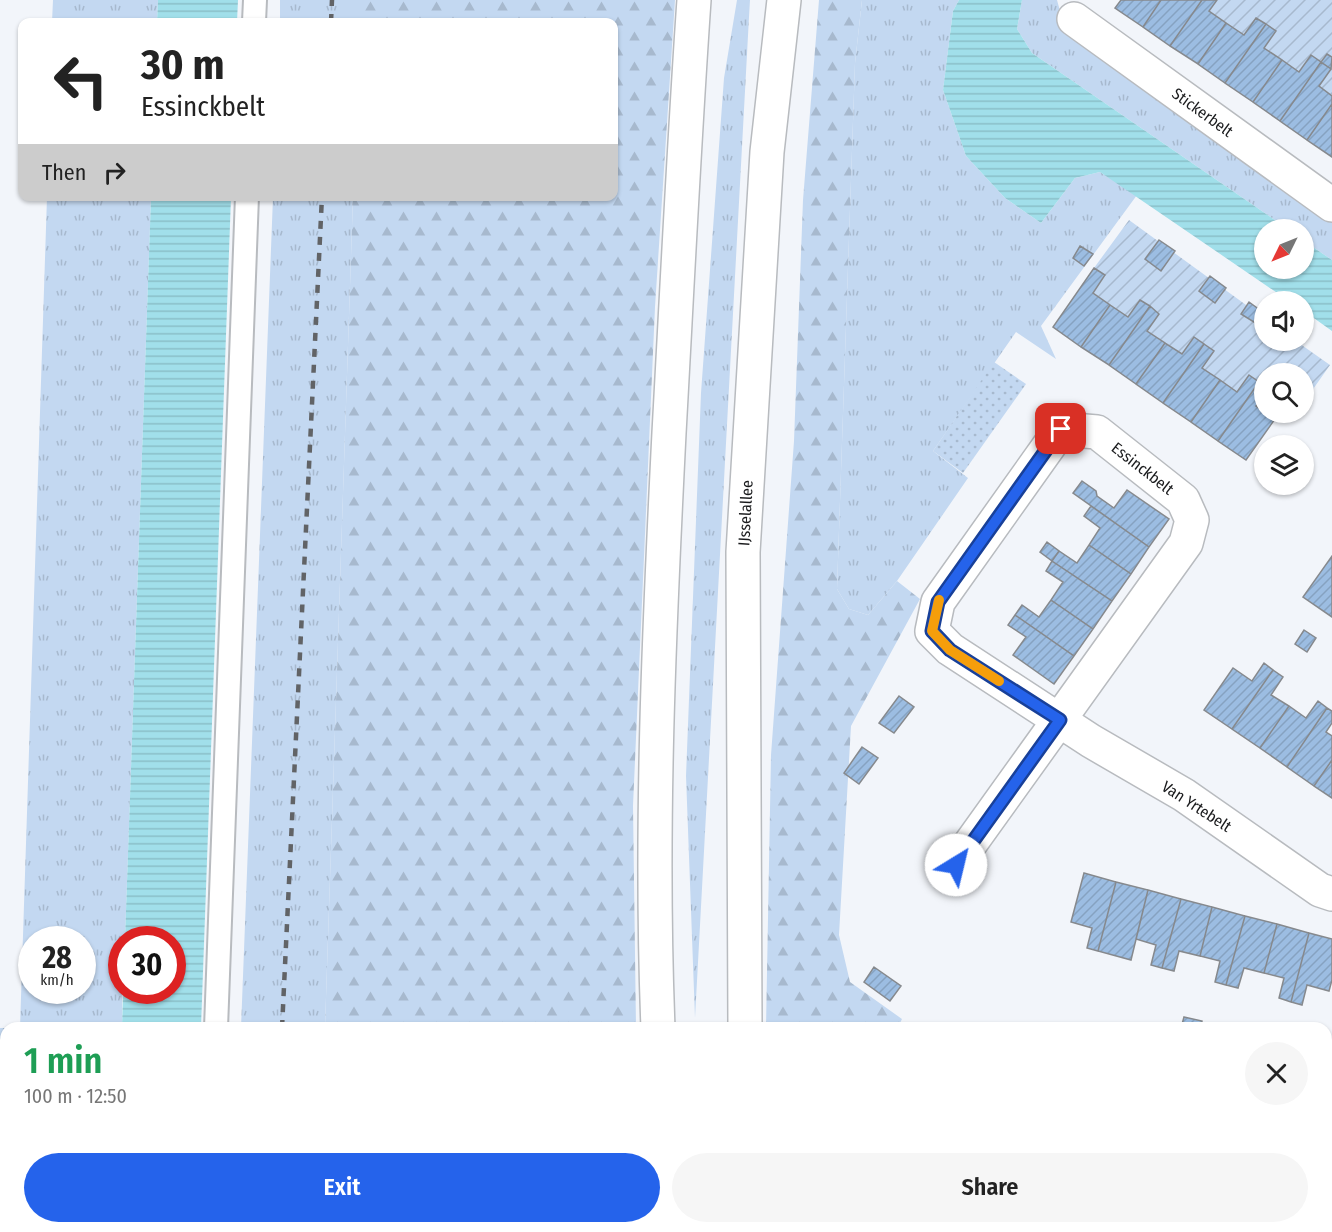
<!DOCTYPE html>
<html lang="en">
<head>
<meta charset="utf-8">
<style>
  body { margin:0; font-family:"Fira Sans Condensed",sans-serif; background:#f6f6f6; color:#222; height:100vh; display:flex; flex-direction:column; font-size:22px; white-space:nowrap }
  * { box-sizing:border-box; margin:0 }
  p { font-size:20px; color:#767676 }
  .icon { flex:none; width:33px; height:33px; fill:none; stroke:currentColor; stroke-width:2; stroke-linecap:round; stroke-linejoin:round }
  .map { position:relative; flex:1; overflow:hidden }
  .side { position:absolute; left:0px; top:1022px; width:1332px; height:212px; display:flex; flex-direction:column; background:#fff; border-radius:18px 18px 0 0; box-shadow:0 2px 4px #0004 }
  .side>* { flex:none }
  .banner { position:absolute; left:18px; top:18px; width:600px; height:183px; border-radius:12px; box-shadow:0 2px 4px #0004; background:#fff; color:#222; overflow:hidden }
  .needle { width:39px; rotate:227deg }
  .tools { position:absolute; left:1254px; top:219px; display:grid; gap:12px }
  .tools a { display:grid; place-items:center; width:60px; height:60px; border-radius:50%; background:#fff; box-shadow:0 2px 4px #0004; font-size:30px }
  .speed { position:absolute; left:18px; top:926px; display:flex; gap:12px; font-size:30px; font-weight:700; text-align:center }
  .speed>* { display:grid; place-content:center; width:78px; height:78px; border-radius:50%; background:#fff; box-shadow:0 2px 4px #0004; line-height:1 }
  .speed small { font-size:15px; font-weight:400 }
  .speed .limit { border:9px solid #d22; background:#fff; color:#111 }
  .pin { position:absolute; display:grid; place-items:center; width:51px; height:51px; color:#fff; margin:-26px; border-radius:12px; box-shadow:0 3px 9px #0006 }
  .me { position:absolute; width:66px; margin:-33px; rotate:36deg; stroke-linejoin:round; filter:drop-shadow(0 0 4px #0008) }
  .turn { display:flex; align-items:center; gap:21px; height:126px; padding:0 24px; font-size:27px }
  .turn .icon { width:78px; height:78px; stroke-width:2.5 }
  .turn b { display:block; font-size:42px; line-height:51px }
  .then { display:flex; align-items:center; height:57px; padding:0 24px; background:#0003; gap:12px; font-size:22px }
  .round { display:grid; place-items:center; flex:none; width:63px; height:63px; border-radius:32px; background:#f6f6f6 }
  .overview { display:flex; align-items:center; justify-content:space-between; height:102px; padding:0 24px }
  h1 { font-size:36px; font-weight:600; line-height:45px; color:#1e9e55 }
  .cta { display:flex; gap:12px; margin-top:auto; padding:12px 24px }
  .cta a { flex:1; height:69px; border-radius:36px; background:#2563eb; color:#fff; font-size:24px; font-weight:600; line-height:69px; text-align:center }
  .cta a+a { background:#f6f6f6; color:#222 }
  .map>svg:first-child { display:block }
  .grass { fill:url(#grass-tufts); fill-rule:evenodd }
  .forest { fill:url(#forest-firs) }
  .park { fill:url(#park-dots) }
  .garden { fill:url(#garden-furrows) }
  .water { fill:url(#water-rules) }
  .building { fill:url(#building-hatch); stroke:#86898d; stroke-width:1.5 }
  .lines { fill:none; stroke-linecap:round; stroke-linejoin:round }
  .service-casing { stroke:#b8bbbf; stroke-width:26 }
  .minor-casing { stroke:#b8bbbf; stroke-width:36 }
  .primary-casing { stroke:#b8bbbf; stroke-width:36 }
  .service { stroke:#fff; stroke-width:22 }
  .minor { stroke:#fff; stroke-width:33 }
  .primary { stroke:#fff; stroke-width:33 }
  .rail { stroke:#616366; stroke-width:4.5; stroke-dasharray:8 8; stroke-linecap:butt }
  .route-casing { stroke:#184099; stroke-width:15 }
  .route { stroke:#2563eb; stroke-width:10 }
  .slow { stroke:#f59e0b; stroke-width:10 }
  .labels { text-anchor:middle; stroke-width:4.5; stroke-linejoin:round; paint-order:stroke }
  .street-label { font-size:16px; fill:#1a1b1d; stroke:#fff }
</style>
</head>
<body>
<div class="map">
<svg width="1332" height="1232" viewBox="0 0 1332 1232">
  <defs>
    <pattern id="grass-tufts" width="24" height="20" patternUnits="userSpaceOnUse" patternTransform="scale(1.5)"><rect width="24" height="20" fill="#c3d8f1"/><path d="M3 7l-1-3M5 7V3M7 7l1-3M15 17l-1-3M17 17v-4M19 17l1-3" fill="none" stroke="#a7b9ce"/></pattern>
    <pattern id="forest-firs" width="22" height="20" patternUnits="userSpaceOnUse" patternTransform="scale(1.5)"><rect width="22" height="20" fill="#c3d8f1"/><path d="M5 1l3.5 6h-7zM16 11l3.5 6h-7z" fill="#a7b9ce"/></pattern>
    <pattern id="park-dots" width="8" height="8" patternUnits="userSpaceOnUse" patternTransform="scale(1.5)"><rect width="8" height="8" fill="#c3d8f1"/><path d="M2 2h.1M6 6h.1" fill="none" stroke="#a7b9ce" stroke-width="1.8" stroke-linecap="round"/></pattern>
    <pattern id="garden-furrows" width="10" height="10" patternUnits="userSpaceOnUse" patternTransform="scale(1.5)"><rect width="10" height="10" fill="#c3d8f1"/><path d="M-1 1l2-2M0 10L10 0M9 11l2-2" fill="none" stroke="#a7b9ce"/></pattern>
    <pattern id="water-rules" width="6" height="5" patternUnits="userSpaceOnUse" patternTransform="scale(1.5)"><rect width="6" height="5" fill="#a1dfea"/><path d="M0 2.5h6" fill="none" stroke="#8abfc8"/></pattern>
    <pattern id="building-hatch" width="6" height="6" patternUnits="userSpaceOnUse" patternTransform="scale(1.5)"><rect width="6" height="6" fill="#9cbde2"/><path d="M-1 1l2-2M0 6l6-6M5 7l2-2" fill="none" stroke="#86a2c1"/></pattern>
  </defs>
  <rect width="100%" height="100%" fill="#f2f5fa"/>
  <!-- grass -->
  <path class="grass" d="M 53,0 L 158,0 L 157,22 L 52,22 Z
    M 280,0 L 359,0 L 359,22 L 280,22 Z
    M 737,0 L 750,0 L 749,17 L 695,1018 L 686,776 L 701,393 L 724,78 Z
    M 862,0 L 959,0 L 953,11 L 943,90 L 966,156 L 1005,198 L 1041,223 L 1075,178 L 1100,172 L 1137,195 L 1041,326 L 1056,359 L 1016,332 L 933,451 L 968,478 L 897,581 L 868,615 L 849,609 L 837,589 L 855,63 Z
    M 1022,0 L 1057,0 L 1065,29 L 1332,222 L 1332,260 L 1304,241 L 1304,230 L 1288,229 L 1032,53 L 1017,29 Z
    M 47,197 L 151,197 L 125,939 L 122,939 L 122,1027 L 20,1028 ZM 32,939 L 82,939 L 82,990 L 32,990 Z
    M 273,197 L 353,197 L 325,1027 L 241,1028 Z
    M 0,1028 L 6,1028 L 6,1125 L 0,1124 Z
    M 234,1227 L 318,1227 L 318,1232 L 234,1232 Z"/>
  <!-- forest -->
  <path class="forest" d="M 359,0 L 675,0 L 655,307 L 633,806 L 636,1027 L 325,1027 L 353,197 L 614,196 L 614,22 L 359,22 Z
    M 819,0 L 862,0 L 855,63 L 837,589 L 849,609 L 868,615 L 897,581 L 920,599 L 851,726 L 839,935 L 850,982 L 902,1019 L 898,1027 L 766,1028 L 771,755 L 794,441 L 803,200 Z
    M 318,1227 L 644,1227 L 644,1232 L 318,1232 Z
    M 768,1227 L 865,1227 L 866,1232 L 768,1232 Z"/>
  <!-- park -->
  <path class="park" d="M 994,362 L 1026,384 L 963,473 L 933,451 Z"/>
  <!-- garden -->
  <path class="garden" d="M 1217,0 L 1332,0 L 1332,96 L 1319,86 L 1311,56 L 1299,72 L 1264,48 L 1276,31 L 1256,18 L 1244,35 L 1209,11 Z
    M 1129,220 L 1264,318 L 1264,340 L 1296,341 L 1330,365 L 1304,402 L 1304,374 L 1264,374 L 1264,386 L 1249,375 L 1237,392 L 1202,368 L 1214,351 L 1194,337 L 1182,354 L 1147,331 L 1159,314 L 1140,300 L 1128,317 L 1093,293 L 1105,276 L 1094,268 Z"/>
  <!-- water -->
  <path class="water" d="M 158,0 L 238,0 L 237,22 L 157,22 Z
    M 959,0 L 1022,0 L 1017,29 L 1032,53 L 1288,229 L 1264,230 L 1264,268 L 1304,268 L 1304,241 L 1332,260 L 1332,331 L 1304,311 L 1304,302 L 1289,301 L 1100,172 L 1075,178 L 1041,223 L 1005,198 L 966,156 L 943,90 L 953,11 Z
    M 151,197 L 231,197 L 201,1027 L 122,1027 L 123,990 L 172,990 L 172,939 L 125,939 Z
    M 0,1124 L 6,1125 L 6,1227 L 180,1227 L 178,1232 L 0,1232 Z"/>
  <!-- building -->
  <path class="building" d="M 1121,0 L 1161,0 L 1143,27 L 1115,8 Z
    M 1161,0 L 1202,0 L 1170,46 L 1143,27 Z
    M 1202,0 L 1217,0 L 1209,11 L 1226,23 L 1198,64 L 1170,46 Z
    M 1256,18 L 1266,24 L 1225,83 L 1198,64 L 1226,23 L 1244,35 Z
    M 1266,24 L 1276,31 L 1264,48 L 1282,60 L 1253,102 L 1225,83 Z
    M 1327,54 L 1332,57 L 1331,69 L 1321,62 Z
    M 1311,55 L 1321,62 L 1280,121 L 1253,102 L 1282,60 L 1299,72 Z
    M 1321,62 L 1331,69 L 1319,86 L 1332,96 L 1332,104 L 1307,140 L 1280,121 Z
    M 1332,104 L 1332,157 L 1307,140 Z
    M 1159,240 L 1175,251 L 1161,271 L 1145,259 Z
    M 1080,246 L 1093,254 L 1084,266 L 1073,258 Z
    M 1094,268 L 1105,275 L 1093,293 L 1110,305 L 1081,347 L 1053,327 Z
    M 1210,276 L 1226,288 L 1215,303 L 1199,291 Z
    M 1140,300 L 1150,306 L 1109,365 L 1081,347 L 1110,305 L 1128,317 Z
    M 1249,302 L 1264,313 L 1257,324 L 1241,314 Z
    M 1150,306 L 1159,314 L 1147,331 L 1165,343 L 1136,384 L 1109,365 Z
    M 1194,337 L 1204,344 L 1163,403 L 1136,384 L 1165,343 L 1182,354 Z
    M 1204,344 L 1214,351 L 1202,368 L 1220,380 L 1191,422 L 1163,403 Z
    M 1249,375 L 1259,382 L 1218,441 L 1191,422 L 1220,380 L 1237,392 Z
    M 1259,382 L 1264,386 L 1264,394 L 1256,406 L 1275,419 L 1246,460 L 1218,441 Z
    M 1082,481 L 1096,491 L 1097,496 L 1114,508 L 1127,490 L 1169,519 L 1149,547 L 1073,493 Z
    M 1091,506 L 1149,547 L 1131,574 L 1089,545 L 1100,528 L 1084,516 Z
    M 1047,542 L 1059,551 L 1052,561 L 1040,552 Z
    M 1089,545 L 1131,574 L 1112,601 L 1052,561 L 1059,551 L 1077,563 Z
    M 1332,556 L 1332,617 L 1303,597 Z
    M 1052,561 L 1112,601 L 1093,629 L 1051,600 L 1063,582 L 1046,571 Z
    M 1051,600 L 1093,629 L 1074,656 L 1015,615 L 1022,605 L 1039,617 Z
    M 1015,615 L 1074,656 L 1054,684 L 1013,655 L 1026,637 L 1008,625 Z
    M 1304,630 L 1316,638 L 1307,652 L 1295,644 Z
    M 1264,663 L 1273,670 L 1232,729 L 1204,710 L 1233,668 L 1252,681 Z
    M 1273,670 L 1283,677 L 1271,695 L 1289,706 L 1260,748 L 1232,729 Z
    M 899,696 L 914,707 L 894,733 L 879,723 Z
    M 1318,701 L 1327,708 L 1287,767 L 1260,748 L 1289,706 L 1306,718 Z
    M 1327,708 L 1332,711 L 1332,723 L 1326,732 L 1332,736 L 1332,760 L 1314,786 L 1287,767 Z
    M 862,747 L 878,758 L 859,784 L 844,773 Z
    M 1332,760 L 1332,798 L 1314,786 Z
    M 1084,873 L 1116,882 L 1098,951 L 1087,948 L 1092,928 L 1071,922 Z
    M 1116,882 L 1148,890 L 1131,960 L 1098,951 Z
    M 1148,890 L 1181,899 L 1162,968 L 1151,965 L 1156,945 L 1136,939 Z
    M 1181,899 L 1212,907 L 1200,956 L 1179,951 L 1174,971 L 1162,968 Z
    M 1212,907 L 1245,916 L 1226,985 L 1215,982 L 1220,961 L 1200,956 Z
    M 1245,916 L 1277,924 L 1264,973 L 1244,968 L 1238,988 L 1226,985 Z
    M 1277,924 L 1309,933 L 1291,1002 L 1279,998 L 1284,978 L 1264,973 Z
    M 1309,933 L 1332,939 L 1332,980 L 1329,991 L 1307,985 L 1302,1005 L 1291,1002 Z
    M 874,967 L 901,986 L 890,1001 L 864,982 Z
    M 1184,1017 L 1202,1021 L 1201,1028 L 1181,1028 Z"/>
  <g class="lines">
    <defs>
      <path id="service" d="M 254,22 L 255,0
        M 216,1028 L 247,196
        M 208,1232 L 209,1227"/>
      <path id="minor" d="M 1074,19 L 1332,205
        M 955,865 L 1186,543 L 1192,520 L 1183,500 L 1097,432 L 1061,429 L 938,602 L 932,631 L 950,649 L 1091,741 L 1184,795 L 1320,890 L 1332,894
        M 1326,1211 L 1332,1207
        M 1299,1232 L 1306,1227"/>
      <path id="primary" d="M 658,1028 C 650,829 659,631 669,433 C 677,289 684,144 694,0
        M 745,1028 L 743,552 L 767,152 L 784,0
        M 666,1227 L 666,1232
        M 749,1227 L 749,1232"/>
    </defs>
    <!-- service casing -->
    <use href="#service" class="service-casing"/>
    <!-- minor casing -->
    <use href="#minor" class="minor-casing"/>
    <!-- primary casing -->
    <use href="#primary" class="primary-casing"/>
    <!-- service -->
    <use href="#service" class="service"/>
    <!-- minor -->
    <use href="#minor" class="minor"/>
    <!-- primary -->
    <use href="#primary" class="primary"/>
    <!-- rail -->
    <path class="rail" d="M 331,22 L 332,0
      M 282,1028 L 322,196
      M 272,1232 L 272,1227"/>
  </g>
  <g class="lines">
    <defs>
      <path id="route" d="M 956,865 L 1060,720 L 950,650 L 932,631 L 938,602 L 1061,429"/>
    </defs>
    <!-- route casing -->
    <use href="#route" class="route-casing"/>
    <!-- route -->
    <use href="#route" class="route"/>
    <!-- slow -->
    <path class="slow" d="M 939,600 L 932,631 L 950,650 L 999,681"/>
  </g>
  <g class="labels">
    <!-- street labels -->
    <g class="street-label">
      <text transform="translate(1203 112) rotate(36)" y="6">Stickerbelt</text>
      <text transform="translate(1143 468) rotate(38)" y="6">Essinckbelt</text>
      <text transform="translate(745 513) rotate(-87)" y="6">IJsselallee</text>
      <text transform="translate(1197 806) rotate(33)" y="6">Van Yrtebelt</text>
    </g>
  </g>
</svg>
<div class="tools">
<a><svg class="needle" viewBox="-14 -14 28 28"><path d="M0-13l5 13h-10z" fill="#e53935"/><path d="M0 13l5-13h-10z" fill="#767676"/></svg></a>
<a><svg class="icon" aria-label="sound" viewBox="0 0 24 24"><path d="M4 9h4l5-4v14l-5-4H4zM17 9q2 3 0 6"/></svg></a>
<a><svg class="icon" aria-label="search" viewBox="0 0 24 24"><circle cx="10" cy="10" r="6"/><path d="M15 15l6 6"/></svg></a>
<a><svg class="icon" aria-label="layers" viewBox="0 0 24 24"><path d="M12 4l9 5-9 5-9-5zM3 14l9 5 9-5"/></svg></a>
</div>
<div class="speed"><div>28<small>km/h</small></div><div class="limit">30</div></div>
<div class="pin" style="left:1061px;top:429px;background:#d93025"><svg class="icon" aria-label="arrive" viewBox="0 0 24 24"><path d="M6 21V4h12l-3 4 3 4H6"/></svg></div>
<svg class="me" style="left:956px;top:865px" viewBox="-20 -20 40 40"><circle r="19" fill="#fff"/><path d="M0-13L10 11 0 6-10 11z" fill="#2563eb"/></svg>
<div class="banner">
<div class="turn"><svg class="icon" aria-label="left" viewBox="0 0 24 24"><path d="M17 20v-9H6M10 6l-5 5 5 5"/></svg><div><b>30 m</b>Essinckbelt</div></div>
<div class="then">Then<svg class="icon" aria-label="right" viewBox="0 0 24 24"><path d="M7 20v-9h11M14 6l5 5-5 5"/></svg></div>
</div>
<section class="side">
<div class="overview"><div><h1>1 min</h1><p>100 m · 12:50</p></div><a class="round"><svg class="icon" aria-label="close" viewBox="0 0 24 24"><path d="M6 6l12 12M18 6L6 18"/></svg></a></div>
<div class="cta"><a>Exit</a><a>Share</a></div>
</section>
</div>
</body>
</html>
